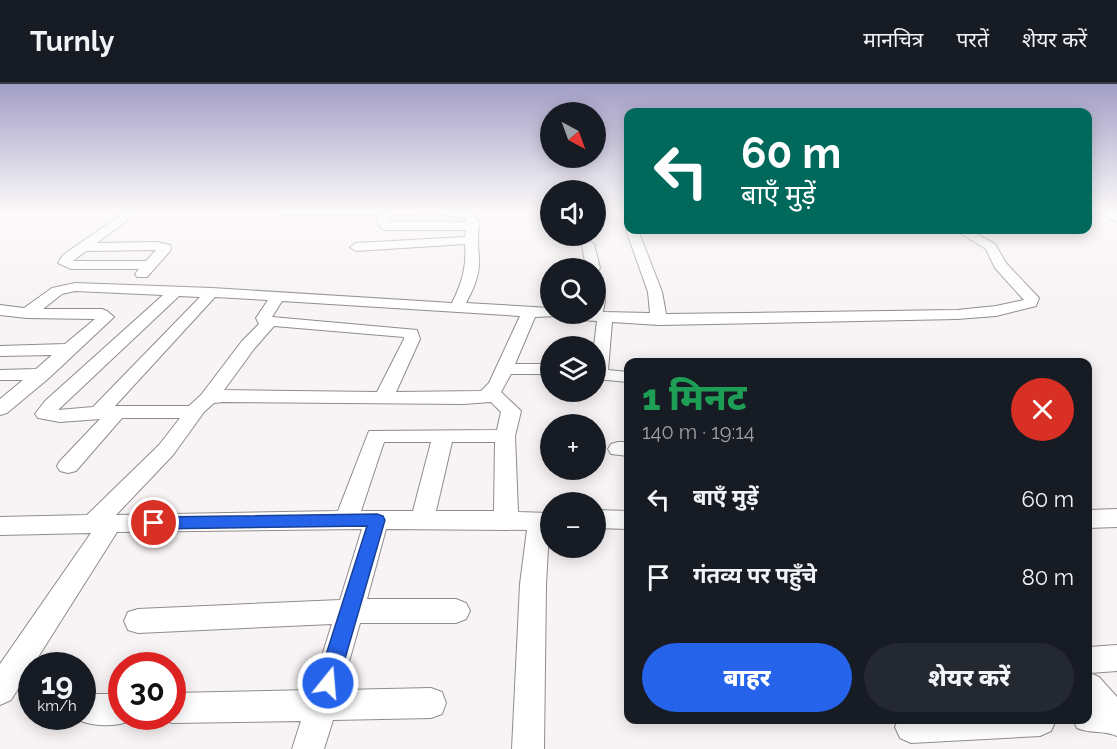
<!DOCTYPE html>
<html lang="hi">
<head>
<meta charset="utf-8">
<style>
  body { margin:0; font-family:Raleway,"Noto Sans Devanagari",sans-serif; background:#242831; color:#f1f3f6; height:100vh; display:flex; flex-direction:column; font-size:22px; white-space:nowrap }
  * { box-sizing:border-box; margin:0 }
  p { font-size:20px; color:#9ea1a6 }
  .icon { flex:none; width:33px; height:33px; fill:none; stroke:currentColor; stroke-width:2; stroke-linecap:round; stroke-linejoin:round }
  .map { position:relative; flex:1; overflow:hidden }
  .panel { position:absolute; left:624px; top:274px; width:468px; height:366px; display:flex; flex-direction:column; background:#171b24; border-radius:12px; box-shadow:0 3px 15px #0003 }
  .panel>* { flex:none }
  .guide { position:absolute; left:624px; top:24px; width:468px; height:126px; border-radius:12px; box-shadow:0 3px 15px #0003; background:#00695c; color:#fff; overflow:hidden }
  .needle { width:39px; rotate:139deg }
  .controls { position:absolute; left:540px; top:18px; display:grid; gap:12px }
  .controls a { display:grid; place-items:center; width:66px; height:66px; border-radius:50%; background:#171b24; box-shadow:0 3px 15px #0003; font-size:30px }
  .speed { position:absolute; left:18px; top:568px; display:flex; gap:12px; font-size:30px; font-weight:700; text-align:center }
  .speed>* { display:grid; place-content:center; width:78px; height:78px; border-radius:50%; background:#171b24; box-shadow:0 3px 15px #0003; line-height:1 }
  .speed small { font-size:15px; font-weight:400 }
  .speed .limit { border:9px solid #d22; background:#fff; color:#111 }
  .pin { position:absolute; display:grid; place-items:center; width:51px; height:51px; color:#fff; margin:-26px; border:3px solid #fff; border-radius:50%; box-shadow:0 2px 6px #0007 }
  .me { position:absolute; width:66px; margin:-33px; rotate:17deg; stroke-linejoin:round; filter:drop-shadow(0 0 4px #0008) }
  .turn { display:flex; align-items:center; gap:21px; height:126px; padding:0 18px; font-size:27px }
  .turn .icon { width:78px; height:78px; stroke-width:2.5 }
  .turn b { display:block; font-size:42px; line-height:51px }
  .round { display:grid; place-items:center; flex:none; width:63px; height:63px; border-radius:32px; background:#242831 }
  .overview { display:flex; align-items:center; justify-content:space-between; height:102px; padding:0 18px }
  h1 { font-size:36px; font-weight:800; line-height:45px; color:#1e9e55 }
  .primary-button { display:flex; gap:12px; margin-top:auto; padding:12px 18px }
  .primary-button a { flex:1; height:69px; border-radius:36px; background:#2563eb; color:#fff; font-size:24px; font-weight:800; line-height:69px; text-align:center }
  .primary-button a+a { background:#242831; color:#f1f3f6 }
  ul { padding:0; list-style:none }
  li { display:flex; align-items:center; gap:18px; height:78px; padding:0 18px }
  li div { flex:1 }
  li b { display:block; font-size:22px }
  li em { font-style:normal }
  header { display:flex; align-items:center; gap:36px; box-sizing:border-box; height:84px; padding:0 30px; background:#171b24; border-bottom:2px solid #363941 }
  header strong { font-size:28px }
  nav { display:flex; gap:33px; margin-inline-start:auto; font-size:21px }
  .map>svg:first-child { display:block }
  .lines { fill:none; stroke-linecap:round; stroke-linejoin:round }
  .minor-casing { stroke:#908c8c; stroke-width:2 }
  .minor { fill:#fff; fill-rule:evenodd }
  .route { fill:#2563eb; stroke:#184099; stroke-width:1.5 }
</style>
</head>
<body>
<header>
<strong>Turnly</strong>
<nav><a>मानचित्र</a><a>परतें</a><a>शेयर करें</a></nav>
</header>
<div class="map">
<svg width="1117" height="665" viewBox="0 0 1117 665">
  <rect width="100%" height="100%" fill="#f8f3f4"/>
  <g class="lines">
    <defs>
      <path id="minor" d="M 125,128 L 138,128 L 97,159 L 157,158 L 170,161 L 171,164 L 170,167 L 147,193 L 137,193 L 135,190 L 139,185 L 71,185 L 58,179 L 63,171 ZM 156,166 L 146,177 L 73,177 L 86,167 Z
        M 278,128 L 463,128 L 472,130 L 480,139 C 476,153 479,164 479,178 C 479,193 473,206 466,219 L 550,224 L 550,230 L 596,230 L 596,197 L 603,201 L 605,217 L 603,228 L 650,229 L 648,208 L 626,146 L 628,143 L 628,146 L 638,146 L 662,208 L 666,230 L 957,226 L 996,222 L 1024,216 L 995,184 L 986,165 L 955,146 L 969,146 L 995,160 L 1006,179 L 1039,214 L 1036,222 L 996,232 L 957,235 L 659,241 L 612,238 L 608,286 L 628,288 L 628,298 L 596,295 L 594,262 L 597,237 L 562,235 L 556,232 L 535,233 L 515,280 L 550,280 L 550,290 L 511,290 L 501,308 L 521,327 L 515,352 L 518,428 L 550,429 L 546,500 L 544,665 L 512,665 L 520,500 L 527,446 L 386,445 L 367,515 L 456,515 L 466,519 L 470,527 L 466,535 L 456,539 L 360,539 L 341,606 L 431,604 L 442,608 L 446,619 L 442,630 L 431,634 L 333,636 L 324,665 L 292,665 L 301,637 L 172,639 L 160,633 L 172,633 L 172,609 L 311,606 L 332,540 L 138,549 L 128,546 L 124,537 L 128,528 L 138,525 L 340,516 L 362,445 L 117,448 L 11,616 L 0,621 L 0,580 L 91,449 L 0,451 L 0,433 L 87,431 L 159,361 L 180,334 L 122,334 L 76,387 L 68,389 L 60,387 L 57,382 L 60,377 L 100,335 L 60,338 L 38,334 L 35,330 L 45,317 L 163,211 L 75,207 L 62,210 L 43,225 L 102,225 L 107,227 L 114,233 L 49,294 L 7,329 L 0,331 L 0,315 L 23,296 L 0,296 L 0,286 L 36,285 L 52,271 L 0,272 L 0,262 L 65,260 L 95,235 L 27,234 L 0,231 L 0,221 L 24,224 L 52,204 L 75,199 L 212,204 L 452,219 C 462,199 467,182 465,160 L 356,167 L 350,163 L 356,159 L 465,153 L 466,146 L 386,146 L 382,145 L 376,137 L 379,131 L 283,131 ZM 443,130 L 464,135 L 467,138 L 388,137 L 391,131 ZM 179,212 L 200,213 L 93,323 L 58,326 ZM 215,213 L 268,216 L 256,234 L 259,240 L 242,257 L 201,311 L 189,322 L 115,322 ZM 282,217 L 520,232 L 489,299 L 481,307 L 396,308 L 420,255 L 417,246 L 272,233 ZM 274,242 L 404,253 L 404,255 L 377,308 L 224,306 L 254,265 ZM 223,318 L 463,320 L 491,318 L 501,328 L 497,346 L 369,347 L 338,427 L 116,431 L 173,371 L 204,328 L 214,319 ZM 384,358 L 431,358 L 413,427 L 361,427 ZM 452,358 L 495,358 L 494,427 L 436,427 Z
        M 1097,128 L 1111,128 L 1117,131 L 1117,138 Z
        M 588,156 L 594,160 L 600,184 L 598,187 L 586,184 L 582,160 Z
        M 618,358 L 628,358 L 628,372 L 611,370 L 608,365 L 611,360 Z
        M 1117,425 L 1117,443 L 1088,444 L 1088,426 Z
        M 596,426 L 628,427 L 628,445 L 596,444 Z
        M 1117,561 L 1117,587 L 1090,589 L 1099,593 L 1117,613 L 1117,652 C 1104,646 1090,650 1077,644 L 1073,636 L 1088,636 L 1088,563 Z
        M 89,610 L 122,610 L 122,633 L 134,633 L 133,636 C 116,643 95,643 78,636 L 77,633 L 82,633 L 82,612 Z
        M 898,636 L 1056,636 L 1051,647 L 1040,652 L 911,659 L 900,654 L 895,643 Z"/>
    </defs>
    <!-- minor casing -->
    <use href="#minor" class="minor-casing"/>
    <!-- minor -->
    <use href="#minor" class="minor"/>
  </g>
  <!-- sky -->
  <linearGradient id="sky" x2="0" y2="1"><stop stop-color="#a39ec6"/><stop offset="0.58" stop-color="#fcfafa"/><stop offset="1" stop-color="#fcfafa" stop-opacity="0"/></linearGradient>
  <rect width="1117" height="221" fill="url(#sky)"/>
  <!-- route -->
  <path class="route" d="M 377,430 L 383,432 L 385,436 L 338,599 L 335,606 L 328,609 L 320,606 L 317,599 L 367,442 L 154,445 L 148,443 L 146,439 L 148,434 L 154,433 Z"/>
</svg>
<div class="controls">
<a><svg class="needle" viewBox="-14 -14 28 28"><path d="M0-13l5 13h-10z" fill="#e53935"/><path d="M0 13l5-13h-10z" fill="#9ea1a6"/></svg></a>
<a><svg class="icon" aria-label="sound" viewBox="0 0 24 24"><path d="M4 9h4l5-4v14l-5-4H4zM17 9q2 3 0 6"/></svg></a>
<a><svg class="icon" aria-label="search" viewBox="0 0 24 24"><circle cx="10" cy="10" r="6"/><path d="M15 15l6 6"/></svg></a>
<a><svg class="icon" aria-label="layers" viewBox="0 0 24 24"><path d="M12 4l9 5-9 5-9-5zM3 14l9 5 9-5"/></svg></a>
<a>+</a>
<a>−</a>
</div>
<div class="speed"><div>19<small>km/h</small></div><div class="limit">30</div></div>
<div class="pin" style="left:154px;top:439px;background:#d93025"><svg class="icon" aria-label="arrive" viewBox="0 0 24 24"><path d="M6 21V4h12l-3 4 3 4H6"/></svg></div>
<svg class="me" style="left:328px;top:599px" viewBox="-20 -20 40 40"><circle r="17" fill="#2563eb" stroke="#fff" stroke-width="3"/><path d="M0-11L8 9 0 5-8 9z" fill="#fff"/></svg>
<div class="guide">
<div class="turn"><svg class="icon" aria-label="left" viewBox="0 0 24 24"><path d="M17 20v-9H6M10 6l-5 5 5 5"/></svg><div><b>60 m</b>बाएँ मुड़ें</div></div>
</div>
<section class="panel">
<div class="overview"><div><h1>1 मिनट</h1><p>140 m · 19:14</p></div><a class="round" style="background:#d93025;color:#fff"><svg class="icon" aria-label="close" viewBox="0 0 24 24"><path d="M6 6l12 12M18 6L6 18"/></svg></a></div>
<ul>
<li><svg class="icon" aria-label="left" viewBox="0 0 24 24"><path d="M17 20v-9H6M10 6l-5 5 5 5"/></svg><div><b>बाएँ मुड़ें</b></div><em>60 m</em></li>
<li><svg class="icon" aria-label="arrive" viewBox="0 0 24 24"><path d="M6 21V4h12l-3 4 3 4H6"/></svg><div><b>गंतव्य पर पहुँचे</b></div><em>80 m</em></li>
</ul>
<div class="primary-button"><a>बाहर</a><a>शेयर करें</a></div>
</section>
</div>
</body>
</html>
